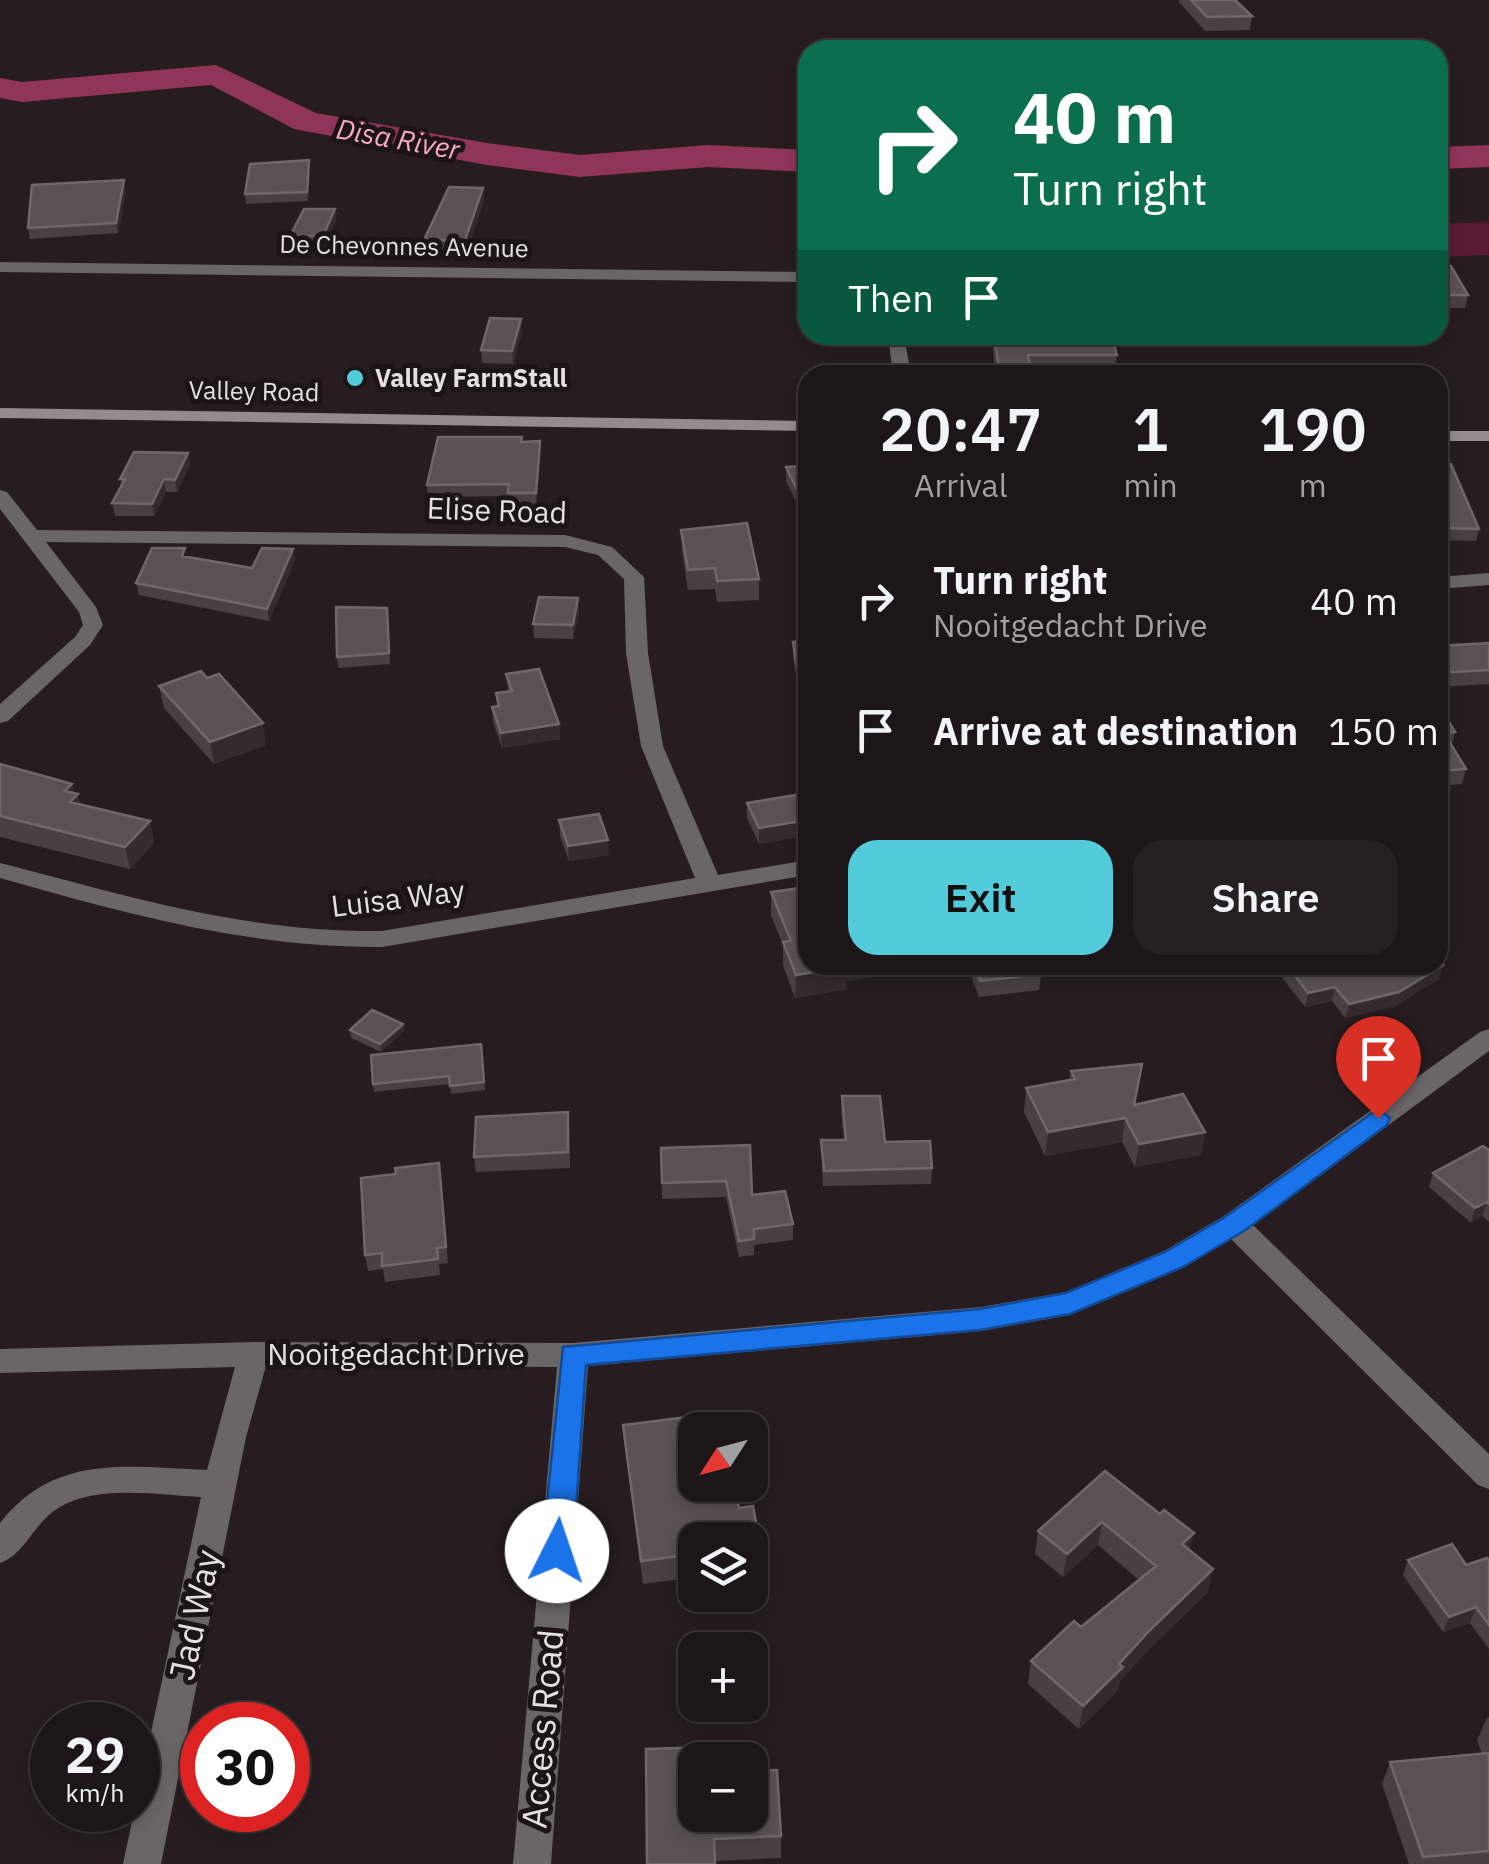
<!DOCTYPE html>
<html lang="en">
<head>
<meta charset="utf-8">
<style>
  body { margin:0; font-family:"IBM Plex Sans",sans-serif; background:#251f21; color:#f1f3f6; height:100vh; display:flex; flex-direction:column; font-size:38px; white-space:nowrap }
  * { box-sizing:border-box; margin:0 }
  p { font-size:32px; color:#a09fa2 }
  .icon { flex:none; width:55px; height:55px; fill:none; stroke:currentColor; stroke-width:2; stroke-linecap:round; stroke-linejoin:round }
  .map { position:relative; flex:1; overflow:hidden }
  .details { position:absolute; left:798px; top:365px; width:650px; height:610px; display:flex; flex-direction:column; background:#1d1618; border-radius:30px; box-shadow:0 5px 15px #0003,0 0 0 2px #3b3537 }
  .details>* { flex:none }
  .guide { position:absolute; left:798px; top:40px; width:650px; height:305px; border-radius:30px; box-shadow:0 5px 15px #0003,0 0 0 2px #3b3537; background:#0b6e4f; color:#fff; overflow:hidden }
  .needle { width:65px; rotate:234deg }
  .buttons { position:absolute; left:678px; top:1412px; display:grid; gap:20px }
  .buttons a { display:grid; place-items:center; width:90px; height:90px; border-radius:20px; background:#1d1618; box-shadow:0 5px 15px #0003,0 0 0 2px #3b3537; font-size:50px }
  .speed { position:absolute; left:30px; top:1702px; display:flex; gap:20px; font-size:50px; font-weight:700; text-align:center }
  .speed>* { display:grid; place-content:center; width:130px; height:130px; border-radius:50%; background:#1d1618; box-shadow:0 5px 15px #0003,0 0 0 2px #3b3537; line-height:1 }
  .speed small { font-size:25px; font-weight:400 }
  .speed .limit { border:15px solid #d22; background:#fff; color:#111 }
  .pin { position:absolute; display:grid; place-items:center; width:85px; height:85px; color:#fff; margin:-102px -42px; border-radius:50% 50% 50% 0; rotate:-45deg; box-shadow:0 0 10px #0007 }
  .pin .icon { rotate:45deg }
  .me { position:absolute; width:110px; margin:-55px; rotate:4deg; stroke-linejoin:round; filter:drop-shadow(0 0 8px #0008) }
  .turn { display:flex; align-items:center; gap:35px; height:210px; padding:0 50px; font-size:45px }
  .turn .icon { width:130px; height:130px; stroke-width:2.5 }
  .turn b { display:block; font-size:70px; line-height:85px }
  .then { display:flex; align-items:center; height:95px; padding:0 50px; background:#0003; gap:20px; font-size:38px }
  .eta { display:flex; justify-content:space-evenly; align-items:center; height:170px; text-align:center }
  .eta b { font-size:60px; font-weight:600; line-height:70px }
  .primary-button { display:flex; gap:20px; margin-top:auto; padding:20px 50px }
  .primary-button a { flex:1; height:115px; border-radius:30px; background:#53cbdb; color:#111; font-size:40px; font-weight:600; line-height:115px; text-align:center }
  .primary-button a+a { background:#251f21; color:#f1f3f6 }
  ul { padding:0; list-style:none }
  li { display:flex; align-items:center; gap:30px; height:130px; padding:0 50px }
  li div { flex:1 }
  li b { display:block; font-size:38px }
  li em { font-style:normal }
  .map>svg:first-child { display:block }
  .green { fill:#591a35 }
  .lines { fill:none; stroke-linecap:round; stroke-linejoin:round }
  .river { fill:#90345a; fill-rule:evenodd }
  .street { fill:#6a6566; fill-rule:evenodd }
  .secondary { fill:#948b8e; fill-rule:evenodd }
  .wall { fill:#4a4043 }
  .shaded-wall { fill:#352b2e }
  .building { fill:#5b5154; stroke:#70676a; stroke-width:2.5 }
  .route { fill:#1a73e8; stroke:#114b97; stroke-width:2.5 }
  .poi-dot { fill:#53cbdb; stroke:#1d1417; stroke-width:4 }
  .labels { text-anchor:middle; stroke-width:10; stroke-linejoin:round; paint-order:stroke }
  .far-street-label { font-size:25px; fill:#e6dfe1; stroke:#1d1417 }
  .far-poi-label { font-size:25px; font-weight:bold; fill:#e6dfe1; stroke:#1d1417; text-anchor:start }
  .far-water-label { font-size:28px; font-style:italic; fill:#f8aac4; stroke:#1d1417 }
  .street-label { font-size:30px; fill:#e6dfe1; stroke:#1d1417 }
  .near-street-label { font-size:35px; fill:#e6dfe1; stroke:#1d1417 }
</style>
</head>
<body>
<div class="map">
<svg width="1489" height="1864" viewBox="0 0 1489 1864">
  <rect width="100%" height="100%" fill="#271d20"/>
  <!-- green -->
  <path class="green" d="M 1489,222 L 1489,255 L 1438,257 L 1438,224 Z"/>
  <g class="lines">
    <!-- river -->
    <path class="river" d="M 216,65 L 316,113 L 487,143 L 580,155 L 708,145 L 808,150 L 808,172 L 708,167 L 580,177 L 487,165 L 294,129 L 211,85 L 22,102 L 0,98 L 0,78 L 22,82 Z
      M 1489,145 L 1489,167 L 1438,169 L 1438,147 Z"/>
    <!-- street -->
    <path class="street" d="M 0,262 L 808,272 L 808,282 L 0,272 Z
      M 888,335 L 904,335 L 911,375 L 893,375 Z
      M 0,490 L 7,492 L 37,530 L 565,535 L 612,547 L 644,577 L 648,653 L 663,746 L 718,875 L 808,860 L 808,875 L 382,947 C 249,948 127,914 0,878 L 0,863 C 133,897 242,932 382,931 L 695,878 L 641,746 L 626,653 L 624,579 L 598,555 L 565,547 L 46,542 L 96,607 L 103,625 L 90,645 L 8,721 L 0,723 L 0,704 L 75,637 L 83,625 L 79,612 L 0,509 Z
      M 1489,573 L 1489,585 L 1438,589 L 1438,577 Z
      M 1489,1029 L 1489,1051 L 1253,1225 L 1489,1454 L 1489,1489 L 1478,1485 L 1231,1239 L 1184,1267 L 1070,1315 L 981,1331 L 588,1366 L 551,1864 L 513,1864 L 557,1367 L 266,1366 L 246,1437 L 161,1864 L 123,1864 L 201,1497 C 156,1495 86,1482 49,1515 C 32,1530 21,1556 0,1563 L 0,1523 C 55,1453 127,1467 207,1470 L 235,1367 L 0,1373 L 0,1349 L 254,1342 L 573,1343 L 981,1307 L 1066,1292 L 1164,1251 L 1224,1216 L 1480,1032 Z"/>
    <!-- secondary -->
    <path class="secondary" d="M 0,408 L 808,421 L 808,431 L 0,418 Z
      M 1438,431 L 1489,431 L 1489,441 L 1438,441 Z"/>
  </g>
  <!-- wall -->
  <path class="wall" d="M 1179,0 L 1235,0 L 1252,16 L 1250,30 L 1205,31 L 1179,2 Z
    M 310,169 L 308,201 L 246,204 L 245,194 Z
    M 483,188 L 484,200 L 466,253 L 425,252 L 424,240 Z
    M 126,191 L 118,233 L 30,239 L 28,228 Z
    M 335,209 L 336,221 L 325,248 L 292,248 L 290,236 Z
    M 1438,266 L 1468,295 L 1465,308 L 1438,308 Z
    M 522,332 L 513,364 L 482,363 L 481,350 Z
    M 994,335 L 1117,355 L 1114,373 L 1031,372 L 1032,375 L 996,375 L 993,351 Z
    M 522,437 L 523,442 L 541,453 L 536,505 L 509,506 L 508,496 L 428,497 L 427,485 Z
    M 188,453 L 190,465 L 177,492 L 166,492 L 154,516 L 115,516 L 112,503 L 122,485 L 120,479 Z
    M 1438,464 L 1479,529 L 1476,541 L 1438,540 Z
    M 808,465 L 808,520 L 805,520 L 786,481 L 786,467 Z
    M 681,530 L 759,579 L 759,600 L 717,602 L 715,589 L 688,590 L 682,551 Z
    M 293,549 L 295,560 L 269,621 L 139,595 L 136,583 L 187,556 L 252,568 Z
    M 387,608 L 390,664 L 338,668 L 337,657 Z
    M 579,612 L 573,639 L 534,638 L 533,624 Z
    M 808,641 L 808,694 L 799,694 L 793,656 L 793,642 Z
    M 1489,643 L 1489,684 L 1438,687 L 1438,646 Z
    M 506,674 L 559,724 L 560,739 L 502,748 L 493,722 L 492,707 L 497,706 L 496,693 L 508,691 Z
    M 159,686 L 266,745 L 214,764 L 164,708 Z
    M 1438,704 L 1455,732 L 1452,745 L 1466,769 L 1462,784 L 1438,786 Z
    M 0,764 L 75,794 L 80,804 L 150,821 L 154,843 L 130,869 L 0,837 Z
    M 808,793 L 808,835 L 759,844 L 747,818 L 747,803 Z
    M 559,820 L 609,855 L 569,861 L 560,836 Z
    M 771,892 L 808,965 L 872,965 L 872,977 L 847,981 L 847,989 L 795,998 L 783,965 L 783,945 L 771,915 Z
    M 968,965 L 1038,965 L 1041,974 L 1039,990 L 979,997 L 968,968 Z
    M 1282,965 L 1438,965 L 1439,979 L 1395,1006 L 1345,1018 L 1332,1001 L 1305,1007 L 1280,975 Z
    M 403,1024 L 404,1031 L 381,1052 L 351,1038 L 350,1030 Z
    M 481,1044 L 485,1090 L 451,1094 L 450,1084 L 374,1092 L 373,1084 Z
    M 1071,1071 L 1135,1105 L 1205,1132 L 1201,1155 L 1135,1167 L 1122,1142 L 1045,1156 L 1024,1112 L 1026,1088 L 1069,1080 Z
    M 842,1096 L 885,1142 L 932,1168 L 931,1184 L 823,1186 L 821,1140 L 844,1140 L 841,1112 Z
    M 569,1128 L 570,1168 L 476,1172 L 474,1157 Z
    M 661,1148 L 752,1195 L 793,1224 L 793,1240 L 754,1245 L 754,1255 L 739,1257 L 726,1197 L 662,1199 Z
    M 1489,1150 L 1489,1222 L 1482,1216 L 1471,1223 L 1429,1187 L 1433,1173 Z
    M 439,1163 L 448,1263 L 439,1264 L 440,1275 L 385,1282 L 383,1269 L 368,1271 L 365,1255 L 396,1174 Z
    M 623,1425 L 698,1427 L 760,1545 L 760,1569 L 750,1570 L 750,1540 L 695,1540 L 695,1577 L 643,1584 L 625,1448 Z
    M 1105,1471 L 1190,1550 L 1208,1592 L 1144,1654 L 1120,1681 L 1118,1690 L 1079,1729 L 1028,1684 L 1031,1661 L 1081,1627 L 1139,1580 L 1098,1545 L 1063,1577 L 1035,1554 L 1038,1531 Z
    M 1408,1560 L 1466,1565 L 1489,1560 L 1489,1649 L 1470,1623 L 1443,1632 L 1403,1575 Z
    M 1489,1717 L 1489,1864 L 1409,1864 L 1382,1784 L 1390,1762 L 1482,1754 L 1477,1740 L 1487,1718 Z
    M 695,1815 L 781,1836 L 781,1858 L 715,1861 L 715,1864 Z"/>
  <!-- shaded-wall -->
  <path class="shaded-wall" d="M 309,160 L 310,169 L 308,201 L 307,192 Z
    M 124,180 L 126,191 L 118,233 L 116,223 Z
    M 483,188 L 484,200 L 466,253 L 465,240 Z
    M 335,209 L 336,221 L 325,248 L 323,236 Z
    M 521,319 L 522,332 L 513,364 L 512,351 Z
    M 540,441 L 541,453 L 536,505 L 536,493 Z
    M 188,453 L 190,465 L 177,492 L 175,480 Z
    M 164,479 L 166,492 L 154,516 L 152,504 Z
    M 293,549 L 295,560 L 269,621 L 267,609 Z
    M 578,598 L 579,612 L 573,639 L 573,625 Z
    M 263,723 L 266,745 L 214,764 L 210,742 Z
    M 559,724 L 560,739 L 502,748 L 501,733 Z
    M 72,784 L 76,797 L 78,794 L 83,817 L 76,824 L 65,791 Z
    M 808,820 L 808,835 L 759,844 L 759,828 Z
    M 150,821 L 154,843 L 130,869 L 125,847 Z
    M 608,840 L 609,855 L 569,861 L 568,846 Z
    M 844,965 L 872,965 L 872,977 L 847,981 L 847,989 L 795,998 L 796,975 Z
    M 1443,965 L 1439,979 L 1395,1006 L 1345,1018 L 1349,1004 Z
    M 1335,987 L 1332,1001 L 1305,1007 L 1308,993 Z
    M 403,1024 L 404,1031 L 381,1052 L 380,1044 Z
    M 1125,1118 L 1122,1142 L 1045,1156 L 1048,1132 Z
    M 1205,1132 L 1201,1155 L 1135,1167 L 1139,1144 Z
    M 1487,1202 L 1482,1216 L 1471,1223 L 1475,1208 Z
    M 1102,1522 L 1098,1545 L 1063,1577 L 1067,1554 Z
    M 1194,1533 L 1188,1556 L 1182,1544 Z
    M 1213,1569 L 1208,1592 L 1144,1654 L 1120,1681 L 1118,1690 L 1079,1729 L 1083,1706 L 1149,1631 Z
    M 1476,1607 L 1470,1623 L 1443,1632 L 1449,1617 Z"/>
  <!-- building -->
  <path class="building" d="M 1191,0 L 1235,0 L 1252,16 L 1207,17 Z
    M 309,160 L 307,192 L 245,194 L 250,164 Z
    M 124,180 L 116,223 L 28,228 L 32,185 Z
    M 449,187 L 483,188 L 465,240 L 424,240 Z
    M 304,209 L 335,209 L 323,236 L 290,236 Z
    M 1438,266 L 1451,266 L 1468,295 L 1438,295 Z
    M 490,318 L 521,319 L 512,351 L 481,350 Z
    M 994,335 L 1111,335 L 1117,355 L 1028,355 L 1032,375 L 1000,375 Z
    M 438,437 L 522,437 L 521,442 L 540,441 L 536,493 L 508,493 L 509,484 L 427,485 Z
    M 134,452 L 188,453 L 175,480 L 164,479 L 152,504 L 112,503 L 125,479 L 120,479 Z
    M 1438,464 L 1451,464 L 1479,529 L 1438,528 Z
    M 808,465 L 808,506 L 805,506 L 786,467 Z
    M 747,523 L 759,579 L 717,581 L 715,568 L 688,570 L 681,530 Z
    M 152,548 L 185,548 L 182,556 L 252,568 L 262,548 L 293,549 L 267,609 L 136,583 Z
    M 539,597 L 578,598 L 573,625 L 533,624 Z
    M 336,607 L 387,608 L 389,653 L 337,657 Z
    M 808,641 L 808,680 L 799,680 L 793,642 Z
    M 1489,643 L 1489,670 L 1438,673 L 1438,646 Z
    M 539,669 L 559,724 L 501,733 L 492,707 L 499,706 L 496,693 L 512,691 L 506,674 Z
    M 201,671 L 207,678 L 219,674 L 263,723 L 210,742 L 159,686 Z
    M 1438,704 L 1455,732 L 1444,733 L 1466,769 L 1438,771 Z
    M 0,764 L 72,784 L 65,791 L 78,794 L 70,802 L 150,821 L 125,847 L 0,816 Z
    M 808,793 L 808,820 L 759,828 L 747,803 Z
    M 599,814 L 608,840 L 568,846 L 559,820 Z
    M 808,887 L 808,965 L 847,965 L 848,966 L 796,975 L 783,942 L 791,941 L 771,892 Z
    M 1438,961 L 1443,965 L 1399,992 L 1349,1004 L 1335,987 L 1308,993 L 1287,965 L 1438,965 Z
    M 974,965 L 1038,965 L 1041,974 L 980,981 Z
    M 372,1010 L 403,1024 L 380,1044 L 350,1030 Z
    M 481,1044 L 484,1082 L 450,1086 L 449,1076 L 373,1084 L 371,1055 Z
    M 1142,1064 L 1134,1105 L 1183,1094 L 1205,1132 L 1139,1144 L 1125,1118 L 1048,1132 L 1026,1088 L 1075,1079 L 1071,1071 Z
    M 842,1096 L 880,1096 L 885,1142 L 930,1141 L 932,1168 L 824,1171 L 821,1140 L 846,1140 Z
    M 568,1112 L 568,1152 L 474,1157 L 476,1117 Z
    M 750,1145 L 752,1195 L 785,1191 L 793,1224 L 754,1229 L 754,1239 L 739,1241 L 726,1181 L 662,1183 L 661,1148 Z
    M 1483,1146 L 1489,1150 L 1489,1204 L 1487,1202 L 1475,1208 L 1433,1173 Z
    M 439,1163 L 446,1247 L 437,1248 L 438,1259 L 382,1266 L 382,1253 L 365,1255 L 361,1178 L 396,1174 L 395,1168 Z
    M 696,1416 L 698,1427 L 724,1424 L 725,1430 L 695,1430 L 695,1485 L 735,1485 L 739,1508 L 753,1506 L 760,1545 L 750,1547 L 750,1540 L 695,1540 L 695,1554 L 641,1561 L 623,1425 Z
    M 1105,1471 L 1160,1514 L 1164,1510 L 1194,1533 L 1182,1544 L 1213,1569 L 1149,1631 L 1119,1664 L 1123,1667 L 1083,1706 L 1031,1661 L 1074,1621 L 1081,1627 L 1156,1566 L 1102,1522 L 1067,1554 L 1038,1531 Z
    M 1452,1544 L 1466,1565 L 1487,1558 L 1489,1560 L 1489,1625 L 1476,1607 L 1449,1617 L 1408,1560 Z
    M 706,1747 L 706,1760 L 695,1760 L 695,1815 L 750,1815 L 750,1771 L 777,1770 L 781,1836 L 714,1839 L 715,1864 L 647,1864 L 646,1749 Z
    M 1489,1753 L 1489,1851 L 1423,1857 L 1390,1762 Z"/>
  <!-- route -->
  <path class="route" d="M 1378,1109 L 1390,1118 L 1387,1125 L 1244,1231 L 1183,1267 L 1070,1314 L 980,1330 L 586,1365 L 573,1551 L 568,1560 L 557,1564 L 546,1560 L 542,1551 L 563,1347 L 980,1309 L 1066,1293 L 1165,1252 L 1225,1217 Z"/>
  <!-- markers -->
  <circle class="poi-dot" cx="355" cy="378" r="10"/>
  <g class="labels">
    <!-- far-street labels -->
    <g class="far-street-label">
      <text transform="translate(404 246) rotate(1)" y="9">De Chevonnes Avenue</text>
      <text transform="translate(254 391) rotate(1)" y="9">Valley Road</text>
    </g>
    <!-- far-poi labels -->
    <g class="far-poi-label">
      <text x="375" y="387">Valley FarmStall</text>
    </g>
    <!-- far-water labels -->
    <g class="far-water-label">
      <text transform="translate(398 139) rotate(10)" y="10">Disa River</text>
    </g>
    <!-- street labels -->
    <g class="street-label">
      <text transform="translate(497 511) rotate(2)" y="10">Elise Road</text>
      <text transform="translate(398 899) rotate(-7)" y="10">Luisa Way</text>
      <text x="396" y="1365">Nooitgedacht Drive</text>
    </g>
    <!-- near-street labels -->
    <g class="near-street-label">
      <text transform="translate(195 1615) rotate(-78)" y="12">Jad Way</text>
      <text transform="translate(543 1729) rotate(-85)" y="12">Access Road</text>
    </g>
  </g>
</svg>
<div class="buttons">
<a><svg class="needle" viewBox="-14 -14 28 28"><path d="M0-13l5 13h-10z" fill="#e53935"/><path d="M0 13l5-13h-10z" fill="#a09fa2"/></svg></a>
<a><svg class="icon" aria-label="layers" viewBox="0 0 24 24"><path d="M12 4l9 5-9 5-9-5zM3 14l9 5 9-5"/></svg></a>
<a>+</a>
<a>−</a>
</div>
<div class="speed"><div>29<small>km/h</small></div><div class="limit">30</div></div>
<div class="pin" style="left:1378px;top:1118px;background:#d93025"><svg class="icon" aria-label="arrive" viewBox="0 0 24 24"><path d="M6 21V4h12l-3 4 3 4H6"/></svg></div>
<svg class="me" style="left:557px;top:1551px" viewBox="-20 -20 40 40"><circle r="19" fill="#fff"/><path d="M0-13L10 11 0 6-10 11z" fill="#1a73e8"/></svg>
<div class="guide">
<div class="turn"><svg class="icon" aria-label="right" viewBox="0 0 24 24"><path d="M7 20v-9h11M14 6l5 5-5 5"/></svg><div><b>40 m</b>Turn right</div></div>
<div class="then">Then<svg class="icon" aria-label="arrive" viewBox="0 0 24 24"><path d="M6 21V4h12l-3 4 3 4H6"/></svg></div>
</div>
<section class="details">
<div class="eta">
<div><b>20:47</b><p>Arrival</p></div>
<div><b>1</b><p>min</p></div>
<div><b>190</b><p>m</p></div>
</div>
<ul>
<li><svg class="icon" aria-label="right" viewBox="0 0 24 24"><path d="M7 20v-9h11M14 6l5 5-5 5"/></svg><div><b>Turn right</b><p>Nooitgedacht Drive</p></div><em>40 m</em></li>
<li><svg class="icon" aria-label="arrive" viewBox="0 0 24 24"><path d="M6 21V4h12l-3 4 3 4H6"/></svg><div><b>Arrive at destination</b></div><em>150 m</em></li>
</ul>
<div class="primary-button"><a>Exit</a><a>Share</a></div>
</section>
</div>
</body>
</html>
